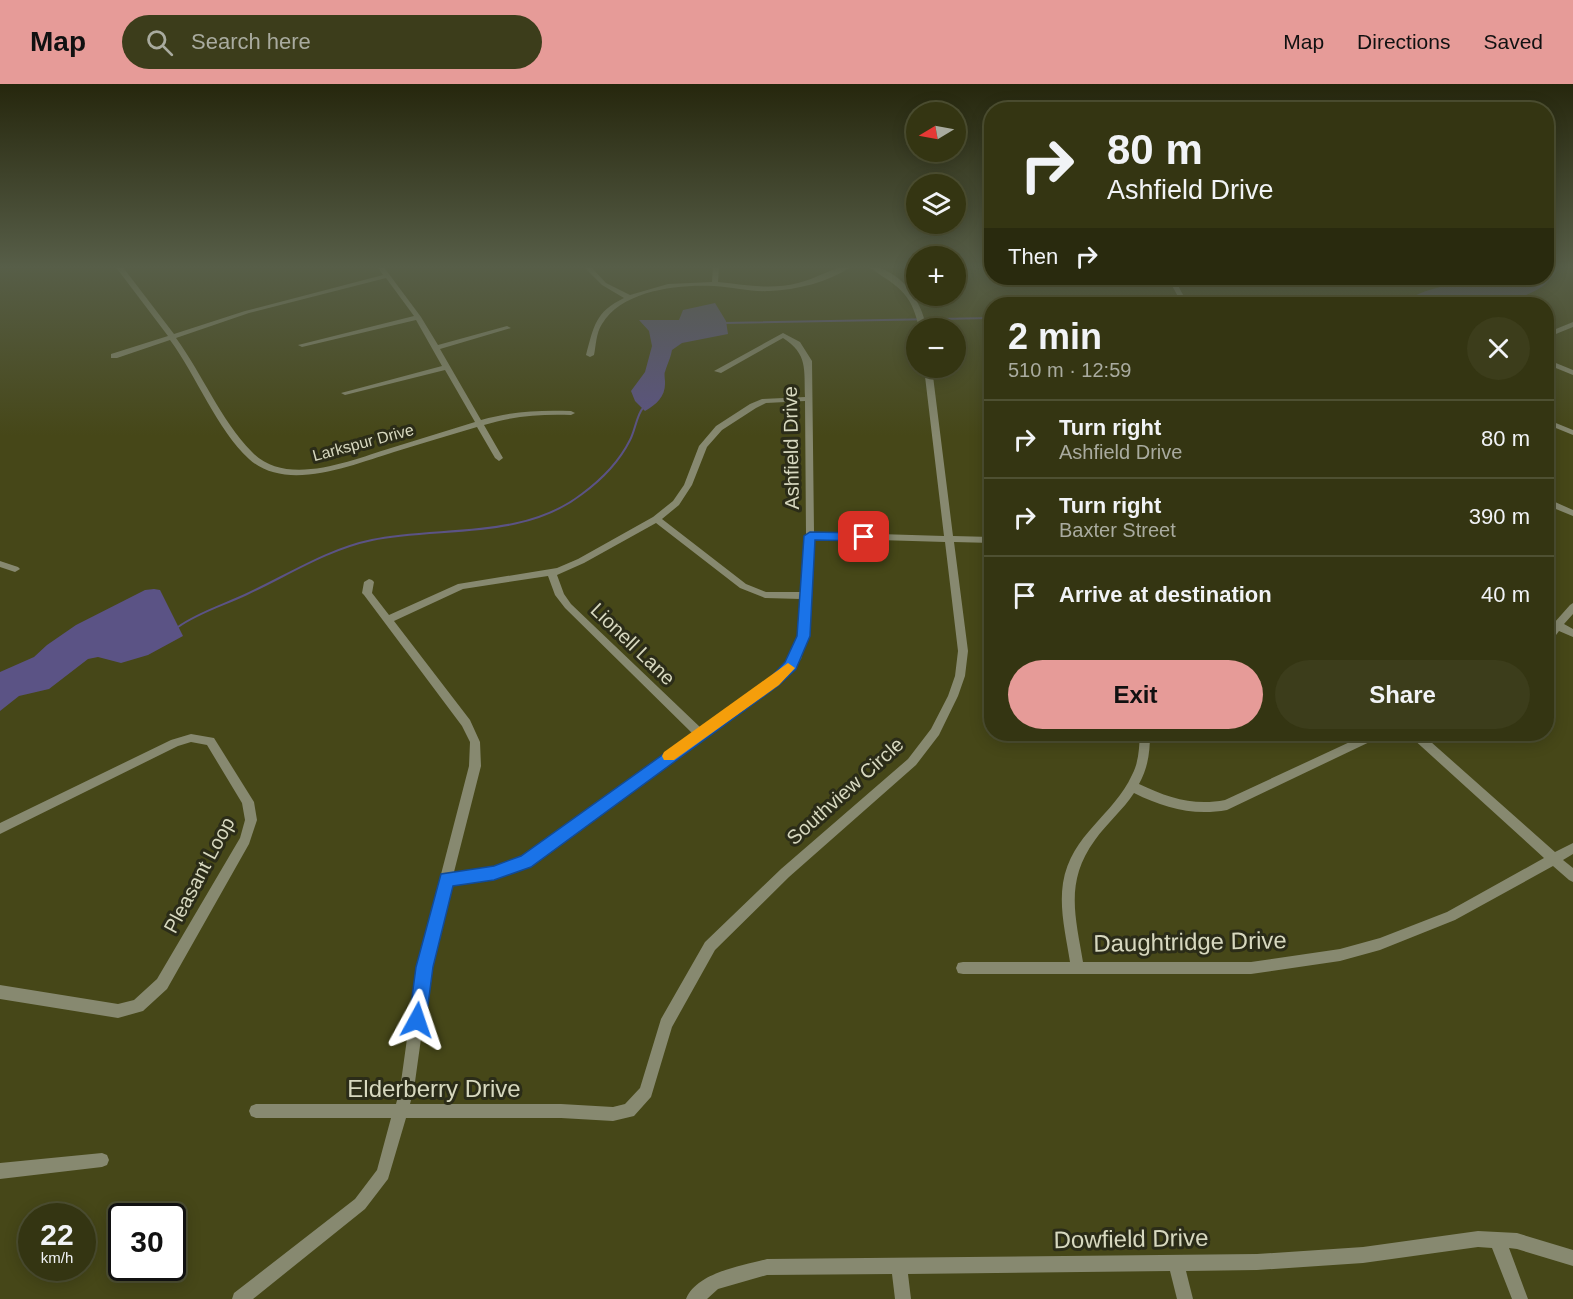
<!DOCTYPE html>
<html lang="en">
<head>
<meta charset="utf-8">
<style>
  body { margin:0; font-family:Arial,sans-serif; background:#3c3d1b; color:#f1f3f6; height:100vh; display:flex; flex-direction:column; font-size:22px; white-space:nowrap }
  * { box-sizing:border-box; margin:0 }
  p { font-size:20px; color:#a9ab9f }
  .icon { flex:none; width:33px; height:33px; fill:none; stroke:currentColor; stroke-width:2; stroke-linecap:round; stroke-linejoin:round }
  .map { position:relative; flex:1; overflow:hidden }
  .panel { position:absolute; left:984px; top:213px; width:570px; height:444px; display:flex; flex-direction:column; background:#343512; border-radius:24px; box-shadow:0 3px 15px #0003,0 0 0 2px #4e5032 }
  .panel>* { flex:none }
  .top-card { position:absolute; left:984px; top:18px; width:570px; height:183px; border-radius:24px; box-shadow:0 3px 15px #0003,0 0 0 2px #4e5032; background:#343512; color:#f1f3f6; overflow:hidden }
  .needle { width:39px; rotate:260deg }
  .controls { position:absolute; left:906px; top:18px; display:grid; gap:12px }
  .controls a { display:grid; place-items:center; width:60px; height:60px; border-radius:50%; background:#343512; box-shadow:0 3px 15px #0003,0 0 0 2px #4e5032; font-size:30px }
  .speed { position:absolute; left:18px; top:1119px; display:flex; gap:12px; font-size:30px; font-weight:700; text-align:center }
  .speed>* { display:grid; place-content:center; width:78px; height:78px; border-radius:50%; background:#343512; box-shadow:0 3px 15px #0003,0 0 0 2px #4e5032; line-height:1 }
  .speed small { font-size:15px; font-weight:400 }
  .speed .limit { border:3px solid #111; border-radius:9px; background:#fff; color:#111 }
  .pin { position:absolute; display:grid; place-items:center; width:51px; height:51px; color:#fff; margin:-26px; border-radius:12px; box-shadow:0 3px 9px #0006 }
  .me { position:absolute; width:66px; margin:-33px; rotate:5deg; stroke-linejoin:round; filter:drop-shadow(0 0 4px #0008) }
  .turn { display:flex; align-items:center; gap:21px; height:126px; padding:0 24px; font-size:27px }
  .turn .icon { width:78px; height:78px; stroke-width:2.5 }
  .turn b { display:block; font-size:42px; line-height:51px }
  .then { display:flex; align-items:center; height:57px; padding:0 24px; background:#0003; gap:12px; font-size:22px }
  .round { display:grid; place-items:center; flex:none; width:63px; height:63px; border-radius:32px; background:#3c3d1b }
  .head { display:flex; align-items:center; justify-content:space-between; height:102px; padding:0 24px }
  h1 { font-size:36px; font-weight:800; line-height:45px }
  .action { display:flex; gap:12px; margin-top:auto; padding:12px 24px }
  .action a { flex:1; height:69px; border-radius:36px; background:#e69b98; color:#111; font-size:24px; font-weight:800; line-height:69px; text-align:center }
  .action a+a { background:#3c3d1b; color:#f1f3f6 }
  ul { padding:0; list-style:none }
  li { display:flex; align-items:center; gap:18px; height:78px; padding:0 24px; border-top:2px solid #4e5032 }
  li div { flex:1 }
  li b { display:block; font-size:22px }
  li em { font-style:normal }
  header { display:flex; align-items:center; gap:36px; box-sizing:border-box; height:84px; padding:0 30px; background:#e69b98; color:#111 }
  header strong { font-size:28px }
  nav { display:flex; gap:33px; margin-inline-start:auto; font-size:21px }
  .search { width:420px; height:54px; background:#3c3d1b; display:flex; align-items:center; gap:15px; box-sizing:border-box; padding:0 21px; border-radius:33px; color:#a9ab9f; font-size:22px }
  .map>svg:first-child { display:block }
  .green { fill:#7a543f }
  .water { fill:#5b5385 }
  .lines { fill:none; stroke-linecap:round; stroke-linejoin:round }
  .stream { stroke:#5b5385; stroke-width:2 }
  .minor { fill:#878970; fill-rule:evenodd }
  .route { fill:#1a73e8; stroke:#114b97; stroke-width:1.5 }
  .slow { fill:#f59e0b }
  .labels { text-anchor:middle; stroke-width:6; stroke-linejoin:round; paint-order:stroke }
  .far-street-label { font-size:16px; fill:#d7d8bf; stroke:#2b2c18 }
  .street-label { font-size:20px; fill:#d7d8bf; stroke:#2b2c18 }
  .near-street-label { font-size:24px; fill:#d7d8bf; stroke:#2b2c18 }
</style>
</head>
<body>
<header>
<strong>Map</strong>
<div class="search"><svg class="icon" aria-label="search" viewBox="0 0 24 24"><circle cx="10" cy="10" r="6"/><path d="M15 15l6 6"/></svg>Search here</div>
<nav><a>Map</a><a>Directions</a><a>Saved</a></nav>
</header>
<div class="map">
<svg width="1573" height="1215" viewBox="0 0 1573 1215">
  <rect width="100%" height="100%" fill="#464718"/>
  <!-- green -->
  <path class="green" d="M 1374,213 L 1406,218 L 1403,220 L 1324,220 Z"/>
  <!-- water -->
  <path class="water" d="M 1547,182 L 1562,182 C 1555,188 1550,196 1543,202 C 1503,229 1448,221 1403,220 C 1428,195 1512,194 1546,194 Z
    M 715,219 L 726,237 L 728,250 L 682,259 L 672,266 C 670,276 668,278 665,288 C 664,289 665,296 665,297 C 666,312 657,320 645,327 L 635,317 L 631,307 L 645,288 L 652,262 L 649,247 L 639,236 L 679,236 L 683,226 Z
    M 154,505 L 160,506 L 183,552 L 148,571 L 121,579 L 98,573 L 88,575 L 49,605 L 19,612 L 0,627 L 0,588 L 34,573 L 47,561 L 76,541 L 145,506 Z"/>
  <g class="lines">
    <!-- stream -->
    <path class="stream" d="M 724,239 L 992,234
      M 178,543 C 199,528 224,521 247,510 C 288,491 328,465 372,456 C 441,442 523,456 582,410 C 601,396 619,378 630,356 C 635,347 637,330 643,324"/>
    <!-- minor -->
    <path class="minor" d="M 115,182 L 122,182 L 174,250 L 245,227 L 383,191 L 377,182 L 383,182 L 421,233 L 438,261 L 507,242 L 511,244 L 440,265 L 481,336 C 512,327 540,326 571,327 L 575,329 L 571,331 C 540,330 513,332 484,341 L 503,374 L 499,377 L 495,374 L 477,343 C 449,351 421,360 394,368 C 352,381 286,409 249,375 C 217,346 196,291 170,256 L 117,274 L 111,274 L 111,270 L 168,252 ZM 386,194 L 414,232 L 298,261 L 302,263 L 416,236 L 442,282 L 341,309 L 345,311 L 445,286 L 475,338 C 447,347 419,355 391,364 C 352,376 286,404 252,368 C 220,335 203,291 176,254 L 249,229 Z
      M 583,182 L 590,182 L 606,199 L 630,211 L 668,200 L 712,198 L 713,182 L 719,182 L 718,198 C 746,201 771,206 798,199 C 816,195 834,182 852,182 C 829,198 797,206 769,207 C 751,208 733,203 714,202 C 679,200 622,206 602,240 C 596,249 596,261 594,271 L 590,273 L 586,271 C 594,242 595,228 624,214 L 602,201 Z
      M 867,182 C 898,182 923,217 926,244 L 919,244 C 911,206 896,202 867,182 Z
      M 1134,194 L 1232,194 L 1229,196 L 1175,196 L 1188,220 L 1182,220 L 1169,196 L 1137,196 Z
      M 1573,238 L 1573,243 L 1546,254 L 1546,249 Z
      M 783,249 L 800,258 L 812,277 L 814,448 L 944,452 L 924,284 L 932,284 L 953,452 L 992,453 L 992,459 L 954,458 L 968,567 L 965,592 L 958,612 L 939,651 L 916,681 L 789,793 L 715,866 L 672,943 L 651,1013 L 634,1032 L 613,1037 L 561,1034 L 406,1034 L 388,1095 L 365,1125 L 253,1215 L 232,1215 L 234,1209 L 355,1115 L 377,1086 L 391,1034 L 256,1034 L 251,1032 L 249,1027 L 251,1022 L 256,1020 L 396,1020 L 400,1005 L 417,883 L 469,682 L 470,658 L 462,642 L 364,511 L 362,509 L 364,498 L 369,495 L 372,496 L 374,498 L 372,509 L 389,531 L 458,500 L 557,484 L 578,475 L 653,433 L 673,417 L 684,401 L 699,362 L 716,342 L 750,320 L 762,315 L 805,313 C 804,285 808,270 783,254 L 721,289 L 714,287 ZM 805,317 L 806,451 L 801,508 L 766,508 L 746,500 L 662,435 L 679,421 L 692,401 L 707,363 L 722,346 L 756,324 L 766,319 ZM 656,439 L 740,504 L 765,514 L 801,515 C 799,533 801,555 792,571 C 776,599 728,626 702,645 L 571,520 L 564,510 L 557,491 L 584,479 ZM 814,454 L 945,458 L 958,567 L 955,592 L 948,612 L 931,645 L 908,675 L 781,785 L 705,858 L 661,935 L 640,1004 L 625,1020 L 613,1023 L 561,1020 L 410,1020 L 414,1005 L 431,883 L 451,800 L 494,795 L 530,781 L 779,601 L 801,575 L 808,552 ZM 548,492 L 555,511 L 565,524 L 694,651 L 522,773 L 494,783 L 454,788 L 481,682 L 480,658 L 470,636 L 394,537 L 463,505 Z
      M 1546,275 L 1573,286 L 1573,291 L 1546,280 Z
      M 1546,335 L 1573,346 L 1573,351 L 1546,340 Z
      M 1546,414 L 1573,426 L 1573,432 L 1546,421 Z
      M 0,477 L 18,483 L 20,485 L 15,488 L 0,483 Z
      M 1573,519 L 1573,530 L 1564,540 L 1573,545 L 1573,553 L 1559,547 L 1550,559 L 1546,560 L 1546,548 L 1570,521 Z
      M 191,650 L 214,654 L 254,718 L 257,736 L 249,760 L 167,905 L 143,927 L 118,934 L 0,915 L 0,901 L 118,920 L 134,916 L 157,895 L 240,754 L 245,736 L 242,719 L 207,661 L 191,658 L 178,662 L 0,750 L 0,739 L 171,656 Z
      M 1140,650 L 1150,650 C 1150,668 1148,684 1139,700 C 1168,714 1194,722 1225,716 L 1367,650 L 1381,650 L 1380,653 L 1227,726 C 1193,732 1164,724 1134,709 C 1123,726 1107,739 1095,756 C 1065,797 1075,831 1083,878 L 1251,878 L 1340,865 L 1380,854 L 1447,828 L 1544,774 L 1411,653 L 1410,650 L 1422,650 L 1555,768 L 1573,759 L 1573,770 L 1563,776 L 1573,784 L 1573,798 L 1569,796 L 1553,782 L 1455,836 L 1380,866 L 1340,877 L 1251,890 L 963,890 L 958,889 L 956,884 L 958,879 L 963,878 L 1070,878 C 1066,852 1059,825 1063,799 C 1071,750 1114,731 1132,691 C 1139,678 1139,664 1140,650 Z
      M 102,1069 L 107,1071 L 109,1076 L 107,1081 L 102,1083 L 0,1095 L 0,1079 Z
      M 1478,1147 L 1517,1149 L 1573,1166 L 1573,1182 L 1517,1165 L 1509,1164 L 1528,1215 L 1512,1215 L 1492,1164 L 1478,1163 L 1363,1179 L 1257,1186 L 1186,1187 L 1193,1215 L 1177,1215 L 1170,1187 L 908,1190 L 911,1215 L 895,1215 L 892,1190 L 767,1191 L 718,1205 L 707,1215 L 686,1215 C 697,1188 742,1182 767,1175 L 1257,1170 L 1363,1163 Z"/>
  </g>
  <!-- sky -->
  <linearGradient id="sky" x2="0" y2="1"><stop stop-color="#26270d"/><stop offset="0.52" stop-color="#575e48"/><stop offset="1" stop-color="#575e48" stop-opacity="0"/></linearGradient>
  <rect width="1573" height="352" fill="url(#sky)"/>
  <!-- route -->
  <path class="route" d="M 810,448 L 864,449 L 870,453 L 864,457 L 815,456 L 810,552 L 796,585 L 779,601 L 531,783 L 494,796 L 453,802 L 433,883 L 426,936 L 424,942 L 417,945 L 411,942 L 409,936 L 416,883 L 441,790 L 494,782 L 521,772 L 770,594 L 785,578 L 797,552 L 804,452 Z"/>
  <!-- slow -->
  <path class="slow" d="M 788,579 L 795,584 L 779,601 L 674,676 L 664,676 L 662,672 L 664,668 Z"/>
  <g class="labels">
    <!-- far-street labels -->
    <g class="far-street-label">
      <text transform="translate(363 358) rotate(-15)" y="6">Larkspur Drive</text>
    </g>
    <!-- street labels -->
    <g class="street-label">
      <text transform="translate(791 364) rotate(-91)" y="7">Ashfield Drive</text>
      <text transform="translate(633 560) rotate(44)" y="7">Lionell Lane</text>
      <text transform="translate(845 707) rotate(-42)" y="7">Southview Circle</text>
      <text transform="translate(199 791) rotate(-62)" y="7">Pleasant Loop</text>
    </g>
    <!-- near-street labels -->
    <g class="near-street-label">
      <text transform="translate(1190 858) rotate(-1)" y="8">Daughtridge Drive</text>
      <text x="434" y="1013">Elderberry Drive</text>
      <text transform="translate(1131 1155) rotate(-1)" y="8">Dowfield Drive</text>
    </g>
  </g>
</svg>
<div class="controls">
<a><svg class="needle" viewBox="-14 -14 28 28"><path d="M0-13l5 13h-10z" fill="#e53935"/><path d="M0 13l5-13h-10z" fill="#a9ab9f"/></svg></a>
<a><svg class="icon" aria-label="layers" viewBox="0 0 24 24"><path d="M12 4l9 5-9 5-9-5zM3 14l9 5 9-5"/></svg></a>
<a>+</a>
<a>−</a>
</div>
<div class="speed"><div>22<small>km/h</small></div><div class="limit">30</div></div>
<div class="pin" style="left:864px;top:453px;background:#d93025"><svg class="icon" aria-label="arrive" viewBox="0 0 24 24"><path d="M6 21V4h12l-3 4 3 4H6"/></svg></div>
<svg class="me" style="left:417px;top:936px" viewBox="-20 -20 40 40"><path d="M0-17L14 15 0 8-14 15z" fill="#1a73e8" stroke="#fff" stroke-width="4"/></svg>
<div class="top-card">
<div class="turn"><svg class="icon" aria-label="right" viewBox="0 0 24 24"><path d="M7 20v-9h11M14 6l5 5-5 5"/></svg><div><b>80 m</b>Ashfield Drive</div></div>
<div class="then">Then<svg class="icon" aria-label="right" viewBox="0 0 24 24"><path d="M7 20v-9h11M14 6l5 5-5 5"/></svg></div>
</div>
<section class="panel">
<div class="head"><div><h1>2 min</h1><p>510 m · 12:59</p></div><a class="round"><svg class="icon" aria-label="close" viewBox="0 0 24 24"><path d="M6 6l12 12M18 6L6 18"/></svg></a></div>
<ul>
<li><svg class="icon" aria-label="right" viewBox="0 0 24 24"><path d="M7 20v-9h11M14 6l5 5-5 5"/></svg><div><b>Turn right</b><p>Ashfield Drive</p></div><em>80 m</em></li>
<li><svg class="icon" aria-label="right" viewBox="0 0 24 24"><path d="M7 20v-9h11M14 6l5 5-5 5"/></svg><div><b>Turn right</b><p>Baxter Street</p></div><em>390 m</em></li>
<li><svg class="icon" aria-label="arrive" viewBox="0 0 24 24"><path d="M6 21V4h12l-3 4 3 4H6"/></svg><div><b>Arrive at destination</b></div><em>40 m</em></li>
</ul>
<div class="action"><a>Exit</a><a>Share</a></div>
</section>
</div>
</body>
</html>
